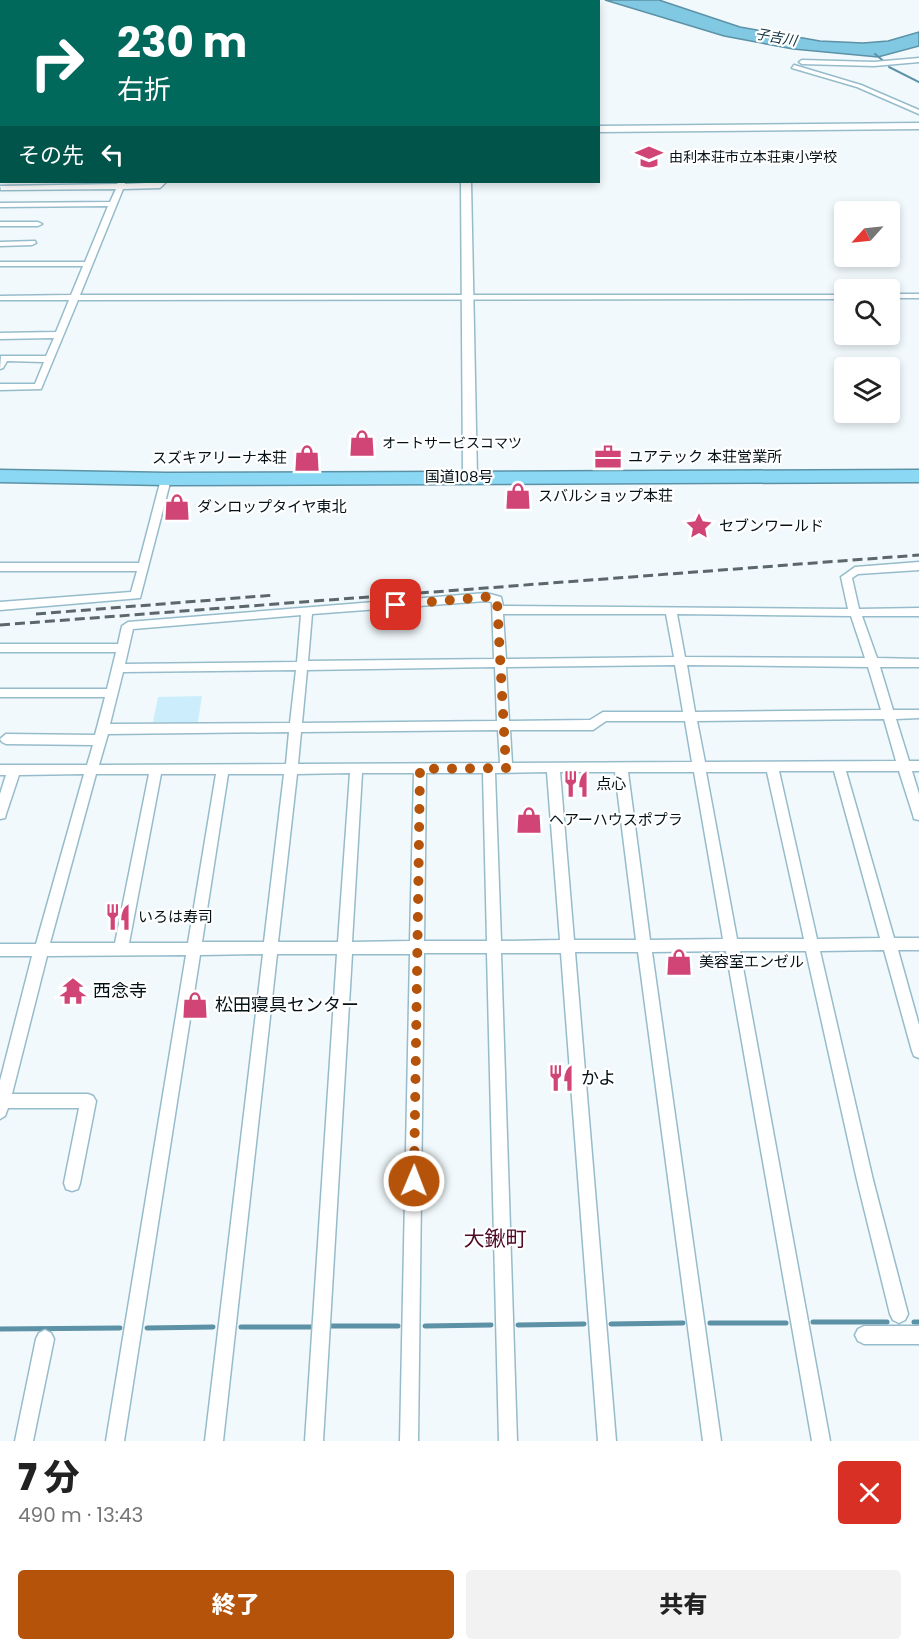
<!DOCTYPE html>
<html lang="ja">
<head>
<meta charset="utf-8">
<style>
  body { margin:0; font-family:Poppins,"Noto Sans JP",sans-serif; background:#f2f2f2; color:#222; height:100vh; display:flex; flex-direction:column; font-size:22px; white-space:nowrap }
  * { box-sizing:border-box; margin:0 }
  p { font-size:20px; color:#767676 }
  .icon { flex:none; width:33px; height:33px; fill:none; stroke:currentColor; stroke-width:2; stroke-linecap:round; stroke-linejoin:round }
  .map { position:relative; height:1441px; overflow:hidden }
  .side { display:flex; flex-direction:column; background:#fff; flex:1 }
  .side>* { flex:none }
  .guide { position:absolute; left:0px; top:0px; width:600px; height:183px; box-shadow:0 3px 9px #0003; background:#00695c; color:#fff; overflow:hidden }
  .needle { width:39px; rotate:243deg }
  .fabs { position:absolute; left:834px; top:201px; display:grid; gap:12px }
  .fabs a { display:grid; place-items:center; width:66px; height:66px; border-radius:6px; background:#fff; box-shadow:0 3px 9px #0003; font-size:30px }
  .pin { position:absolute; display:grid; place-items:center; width:51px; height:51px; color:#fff; margin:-26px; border-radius:12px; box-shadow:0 3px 9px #0006 }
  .me { position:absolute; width:66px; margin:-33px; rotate:1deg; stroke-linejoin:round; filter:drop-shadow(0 0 4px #0008) }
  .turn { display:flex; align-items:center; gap:21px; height:126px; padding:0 18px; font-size:27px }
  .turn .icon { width:78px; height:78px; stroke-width:2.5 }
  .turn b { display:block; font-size:42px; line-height:51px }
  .then { display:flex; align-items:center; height:57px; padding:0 18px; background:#0003; gap:12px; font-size:22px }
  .round { display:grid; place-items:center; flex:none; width:63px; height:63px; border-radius:6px; background:#f2f2f2 }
  .headline { display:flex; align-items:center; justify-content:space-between; height:102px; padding:0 18px }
  h1 { font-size:36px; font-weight:800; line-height:45px }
  .cta { display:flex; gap:12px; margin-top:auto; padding:12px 18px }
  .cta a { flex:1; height:69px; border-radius:6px; background:#b45309; color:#fff; font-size:24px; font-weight:800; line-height:69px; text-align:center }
  .cta a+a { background:#f2f2f2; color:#222 }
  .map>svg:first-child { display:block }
  .green { fill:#cceefc }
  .water { fill:#81c8e3; stroke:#5c91a6; stroke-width:1.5 }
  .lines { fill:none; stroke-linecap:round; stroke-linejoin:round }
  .stream-far1 { stroke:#5c91a6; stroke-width:2 }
  .stream { stroke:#5c91a6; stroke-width:5 }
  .street-casing { stroke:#96bccb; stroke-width:3 }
  .secondary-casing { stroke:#96bccb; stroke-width:3 }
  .highway-casing { stroke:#5c92a6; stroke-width:3 }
  .street { fill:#fff; fill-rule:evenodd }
  .secondary { fill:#fff; fill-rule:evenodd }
  .highway { fill:#8bd8f4; fill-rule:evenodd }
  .rail { stroke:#5c676b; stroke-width:3; stroke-dasharray:10 5; stroke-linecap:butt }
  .route { stroke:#b45309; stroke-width:10; stroke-dasharray:0 18 }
  .labels { text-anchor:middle; stroke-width:4.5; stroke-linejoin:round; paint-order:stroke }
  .far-water-label { font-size:14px; font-style:italic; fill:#0f313d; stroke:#fff }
  .far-poi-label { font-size:14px; fill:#041116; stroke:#fff; text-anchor:start }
  .poi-label { font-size:15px; fill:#041116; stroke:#fff; text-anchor:start }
  .street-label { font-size:15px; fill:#041116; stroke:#fff }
  .near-poi-label { font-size:18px; fill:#041116; stroke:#fff; text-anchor:start }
  .near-quarter-label { font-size:21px; fill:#4f0b25; stroke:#fff }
</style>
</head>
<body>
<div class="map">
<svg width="919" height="1441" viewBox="0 0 919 1441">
  <rect width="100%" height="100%" fill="#f1f9fc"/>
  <!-- green -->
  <path class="green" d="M 202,696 L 198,722 L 153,722 L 158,697 Z"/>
  <!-- water -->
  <path class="water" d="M 605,0 L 659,0 L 740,27 L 820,41 L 863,43 L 888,41 L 919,32 L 919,46 L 878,57 L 793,49 L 724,36 Z"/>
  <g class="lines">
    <!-- stream-far1 -->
    <path class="stream-far1" d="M 875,54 L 886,63
      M 889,67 L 919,82"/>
    <!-- stream -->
    <path class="stream" d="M 813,1322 L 887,1322
      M 914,1322 L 919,1322
      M 710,1323 L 786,1323
      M 611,1324 L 683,1323
      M 518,1325 L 584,1324
      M 330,1326 L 398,1326
      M 425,1326 L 491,1325
      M 241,1327 L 311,1327
      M 147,1328 L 213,1327
      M 0,1329 L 120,1328"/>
    <defs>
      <path id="street" d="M 0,13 L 2,13 L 2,17 L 0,17 Z
        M 0,24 L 2,24 L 2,28 L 0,28 Z
        M 919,58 L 919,62 L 874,66 L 802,64 L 799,62 L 802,60 L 874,62 Z
        M 794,65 L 861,85 L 919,110 L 919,114 L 857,87 L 792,68 Z
        M 0,160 L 2,160 L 2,164 L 0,164 Z
        M 0,177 L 2,177 L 2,181 L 0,181 Z
        M 119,182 L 125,182 L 125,184 L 166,182 L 160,188 L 123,189 L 80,295 L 844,295 L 844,299 L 78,300 L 41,389 L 0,390 L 0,384 L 35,384 L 44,362 L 7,361 L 3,368 L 0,369 L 1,356 L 46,356 L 54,338 L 0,339 L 0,333 L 56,332 L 69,300 L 0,300 L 0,296 L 71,295 L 83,266 L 0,266 L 0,262 L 85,262 L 108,206 L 0,207 L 0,203 L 110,202 L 116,189 L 1,190 L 0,186 L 117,184 Z
        M 0,222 L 38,222 L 42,224 L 38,226 L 0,226 Z
        M 35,241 L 36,243 L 32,245 L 0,246 L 0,242 Z
        M 890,294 L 919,294 L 919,298 L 890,298 Z
        M 166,476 L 171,479 L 140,598 L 0,610 L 0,602 L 131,592 L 137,571 L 0,571 L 0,563 L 139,563 L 161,479 Z
        M 919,562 L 919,570 L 858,574 L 852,578 L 859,609 L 919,608 L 919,616 L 862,616 L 877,658 L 919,659 L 919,667 L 880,667 L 893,710 L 919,710 L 919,718 L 896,719 L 909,761 L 919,761 L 919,771 L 912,771 L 919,794 L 919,820 L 914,819 L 913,815 L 899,771 L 846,771 L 894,938 L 919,938 L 919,950 L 898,950 L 919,1025 L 919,1058 L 914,1056 L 912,1051 L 884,950 L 820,951 L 873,1180 L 908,1314 L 905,1320 L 899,1323 L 893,1320 L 890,1314 L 857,1180 L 806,951 L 740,951 L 830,1441 L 812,1441 L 726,951 L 652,952 L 721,1441 L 703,1441 L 638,952 L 575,952 L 616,1441 L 598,1441 L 561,953 L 501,953 L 517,1441 L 499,1441 L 487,953 L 424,953 L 418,1441 L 400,1441 L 410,954 L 352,954 L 323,1441 L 305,1441 L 337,954 L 277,954 L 223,1441 L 205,1441 L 263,954 L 200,955 L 124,1441 L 106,1441 L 186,955 L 47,956 L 12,1094 L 88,1094 L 93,1096 L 96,1101 L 80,1183 L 78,1189 L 72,1191 L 66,1189 L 64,1183 L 79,1108 L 8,1108 L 5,1116 L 0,1119 L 0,1081 L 32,956 L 0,956 L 0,944 L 36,944 L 84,774 L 19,775 L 6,814 L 5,818 L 0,819 L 0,794 L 6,775 L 0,775 L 0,765 L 87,765 L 93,745 L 6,744 L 2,742 L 0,739 L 6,734 L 95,735 L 105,697 L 0,697 L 0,689 L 107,689 L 116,652 L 0,652 L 0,644 L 118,644 L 122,626 L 128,622 L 486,593 L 501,597 L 503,606 L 848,609 L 841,577 L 855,567 ZM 486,601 L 492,602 L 494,659 L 308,661 L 312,614 ZM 503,614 L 666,614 L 674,657 L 506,659 ZM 677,614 L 851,616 L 865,658 L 685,657 ZM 301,615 L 297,662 L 125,664 L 133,629 ZM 675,665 L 683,712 L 603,712 L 590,720 L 509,721 L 506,667 ZM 687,665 L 868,667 L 881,710 L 695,712 ZM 495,667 L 497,721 L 302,723 L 307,670 ZM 296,670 L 290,723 L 110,724 L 123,672 ZM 884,719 L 896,761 L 705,762 L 697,721 ZM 606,721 L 685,721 L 692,762 L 512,763 L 510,730 L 593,730 ZM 498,730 L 500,763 L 298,764 L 301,732 ZM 289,732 L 286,764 L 99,765 L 108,734 ZM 779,771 L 834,771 L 880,938 L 817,939 ZM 547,772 L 560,940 L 501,941 L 495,773 ZM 560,772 L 615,772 L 636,940 L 574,940 ZM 628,772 L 694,772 L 723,939 L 650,940 ZM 706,772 L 767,772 L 804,939 L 737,939 ZM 350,773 L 338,942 L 278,942 L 297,774 ZM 362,773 L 414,773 L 410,941 L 352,942 ZM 426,773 L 483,773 L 487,941 L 424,941 ZM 96,774 L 149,774 L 115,943 L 50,943 ZM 161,774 L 216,774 L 188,943 L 129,943 ZM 228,774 L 284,774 L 264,942 L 202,942 Z
        M 864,1326 L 919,1326 L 919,1344 L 864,1344 L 858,1341 L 855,1335 L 858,1329 Z
        M 45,1330 L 51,1333 L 54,1339 L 33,1441 L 15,1441 L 36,1339 L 39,1333 Z"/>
      <path id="secondary" d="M 298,0 L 308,0 L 309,2 L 299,2 Z
        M 919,123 L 919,129 L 598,132 L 598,126 Z
        M 0,138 L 2,138 L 2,144 L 0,144 Z
        M 461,182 L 471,182 L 477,477 L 470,482 L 463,477 Z"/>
      <path id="highway" d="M 161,0 L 175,0 L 160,2 Z
        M 0,51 L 2,51 L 2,59 L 0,59 Z
        M 0,470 L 166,473 L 919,470 L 919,482 L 166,485 L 0,482 Z"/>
    </defs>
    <!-- street casing -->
    <use href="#street" class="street-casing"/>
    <!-- secondary casing -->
    <use href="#secondary" class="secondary-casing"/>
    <!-- highway casing -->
    <use href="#highway" class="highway-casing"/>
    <!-- street -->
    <use href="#street" class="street"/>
    <!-- secondary -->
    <use href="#secondary" class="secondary"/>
    <!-- highway -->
    <use href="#highway" class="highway"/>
    <!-- rail -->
    <path class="rail" d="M 36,614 L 275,595
      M 0,625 L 919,555"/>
  </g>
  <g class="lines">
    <!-- route -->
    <path class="route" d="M 396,605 L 486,597 L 497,600 L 506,768 L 420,769 L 414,1181"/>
  </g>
  <!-- icons -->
  <defs>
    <symbol id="school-bare" viewBox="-9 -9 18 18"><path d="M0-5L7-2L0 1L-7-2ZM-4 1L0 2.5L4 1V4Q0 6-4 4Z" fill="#d14576" stroke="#fff" stroke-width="2.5" paint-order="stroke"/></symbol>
    <symbol id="shop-bare" viewBox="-9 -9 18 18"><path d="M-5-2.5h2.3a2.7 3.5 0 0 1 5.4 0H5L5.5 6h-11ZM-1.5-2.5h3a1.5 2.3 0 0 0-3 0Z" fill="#d14576" stroke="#fff" stroke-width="2.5" paint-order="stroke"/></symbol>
    <symbol id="office-bare" viewBox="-9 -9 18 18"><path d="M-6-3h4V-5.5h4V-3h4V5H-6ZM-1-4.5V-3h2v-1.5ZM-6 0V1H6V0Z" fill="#d14576" stroke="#fff" stroke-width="2.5" paint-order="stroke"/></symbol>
    <symbol id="sight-bare" viewBox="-9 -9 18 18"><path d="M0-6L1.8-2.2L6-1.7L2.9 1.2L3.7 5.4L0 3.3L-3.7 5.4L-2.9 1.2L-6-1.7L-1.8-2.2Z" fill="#d14576" stroke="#fff" stroke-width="2.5" paint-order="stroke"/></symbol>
    <symbol id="restaurant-bare" viewBox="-9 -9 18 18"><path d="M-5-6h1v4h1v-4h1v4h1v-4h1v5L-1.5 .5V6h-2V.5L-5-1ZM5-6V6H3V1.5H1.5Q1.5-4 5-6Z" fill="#d14576" stroke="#fff" stroke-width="2.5" paint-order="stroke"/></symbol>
    <symbol id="temple-bare" viewBox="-9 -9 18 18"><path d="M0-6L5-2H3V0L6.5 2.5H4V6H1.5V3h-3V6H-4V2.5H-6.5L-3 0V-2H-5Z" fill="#d14576" stroke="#fff" stroke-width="2.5" paint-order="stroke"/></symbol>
  </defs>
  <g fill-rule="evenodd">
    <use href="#school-bare" x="630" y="138" width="38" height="38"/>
    <use href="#shop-bare" x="343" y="424" width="38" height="38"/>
    <use href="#office-bare" x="589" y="438" width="38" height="38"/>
    <use href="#shop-bare" x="288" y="439" width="38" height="38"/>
    <use href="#shop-bare" x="499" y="477" width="38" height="38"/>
    <use href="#shop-bare" x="158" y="488" width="38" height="38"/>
    <use href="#sight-bare" x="680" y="507" width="38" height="38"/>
    <use href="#restaurant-bare" x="557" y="765" width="38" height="38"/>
    <use href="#shop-bare" x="510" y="801" width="38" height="38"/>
    <use href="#restaurant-bare" x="99" y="898" width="38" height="38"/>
    <use href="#shop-bare" x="660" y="943" width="38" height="38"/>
    <use href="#temple-bare" x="54" y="972" width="38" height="38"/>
    <use href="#shop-bare" x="176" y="986" width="38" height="38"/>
    <use href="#restaurant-bare" x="542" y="1059" width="38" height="38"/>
  </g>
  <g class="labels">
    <!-- far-water labels -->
    <g class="far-water-label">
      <text transform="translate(776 37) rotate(10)" y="5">子吉川</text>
    </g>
    <!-- far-poi labels -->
    <g class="far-poi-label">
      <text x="669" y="162">由利本荘市立本荘東小学校</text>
      <text x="382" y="448">オートサービスコマツ</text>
    </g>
    <!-- poi labels -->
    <g class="poi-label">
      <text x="628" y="462">ユアテック 本荘営業所</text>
      <text x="287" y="463" text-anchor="end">スズキアリーナ本荘</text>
      <text x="538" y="501">スバルショップ本荘</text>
      <text x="197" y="512">ダンロップタイヤ東北</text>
      <text x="719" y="531">セブンワールド</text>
      <text x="596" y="789">点心</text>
      <text x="549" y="825">ヘアーハウスポプラ</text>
      <text x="138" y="922">いろは寿司</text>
      <text x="699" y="967">美容室エンゼル</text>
    </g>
    <!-- street labels -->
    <g class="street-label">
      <text x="459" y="482">国道108号</text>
    </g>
    <!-- near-poi labels -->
    <g class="near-poi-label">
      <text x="93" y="997">西念寺</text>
      <text x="215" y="1011">松田寝具センター</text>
      <text x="581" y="1084">かよ</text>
    </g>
    <!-- near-quarter labels -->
    <g class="near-quarter-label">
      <text x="495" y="1246">大鍬町</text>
    </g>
  </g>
</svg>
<div class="fabs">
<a><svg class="needle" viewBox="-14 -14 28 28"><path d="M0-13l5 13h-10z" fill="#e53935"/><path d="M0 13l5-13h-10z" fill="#767676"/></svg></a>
<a><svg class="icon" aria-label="search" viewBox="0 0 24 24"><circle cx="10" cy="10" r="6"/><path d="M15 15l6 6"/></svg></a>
<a><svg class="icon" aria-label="layers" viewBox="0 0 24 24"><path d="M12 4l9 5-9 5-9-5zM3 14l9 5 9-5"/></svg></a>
</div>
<div class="pin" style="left:396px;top:605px;background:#d93025"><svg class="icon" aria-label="arrive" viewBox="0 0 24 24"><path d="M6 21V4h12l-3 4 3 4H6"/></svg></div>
<svg class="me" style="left:414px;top:1181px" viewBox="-20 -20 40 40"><circle r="17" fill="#b45309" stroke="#fff" stroke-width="3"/><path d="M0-11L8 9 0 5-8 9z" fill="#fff"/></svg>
<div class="guide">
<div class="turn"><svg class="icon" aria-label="right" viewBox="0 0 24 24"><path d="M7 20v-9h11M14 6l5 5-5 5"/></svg><div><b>230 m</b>右折</div></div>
<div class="then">その先<svg class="icon" aria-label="left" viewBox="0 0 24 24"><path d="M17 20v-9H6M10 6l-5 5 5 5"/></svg></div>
</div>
</div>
<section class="side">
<div class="headline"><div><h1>7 分</h1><p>490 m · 13:43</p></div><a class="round" style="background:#d93025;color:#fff"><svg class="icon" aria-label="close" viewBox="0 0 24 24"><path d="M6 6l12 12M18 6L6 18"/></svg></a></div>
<div class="cta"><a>終了</a><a>共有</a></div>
</section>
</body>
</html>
